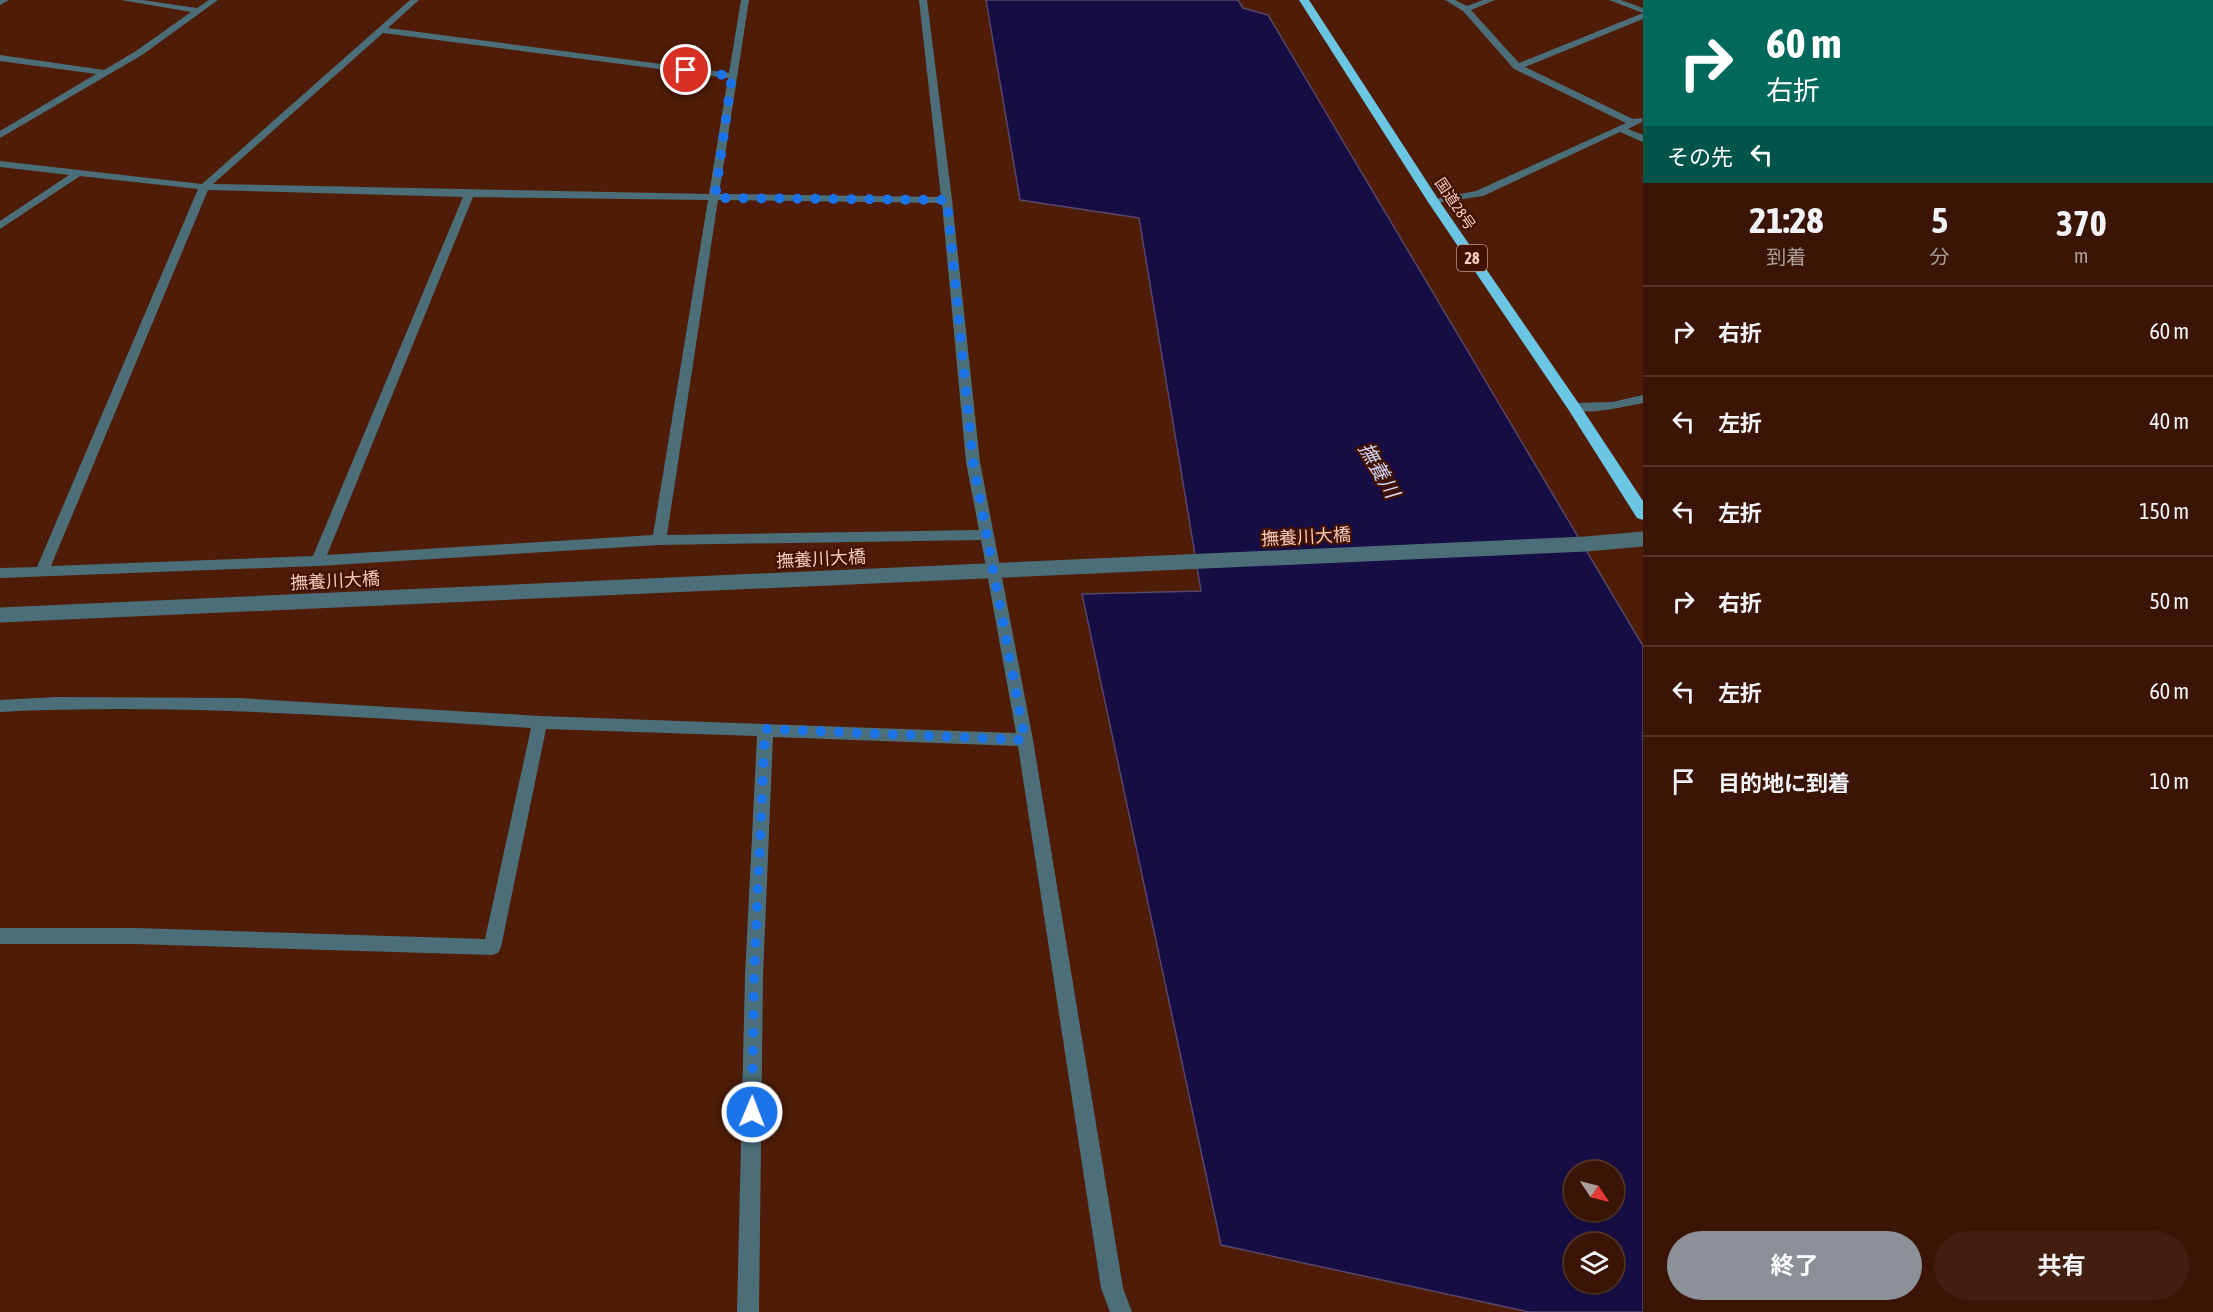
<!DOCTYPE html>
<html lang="ja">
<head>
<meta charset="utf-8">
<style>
  body { margin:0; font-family:"Asap Condensed","Noto Sans JP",sans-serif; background:#411e0f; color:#f1f3f6; height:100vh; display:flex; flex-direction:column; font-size:22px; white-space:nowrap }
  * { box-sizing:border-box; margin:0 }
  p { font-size:20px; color:#ab9f9a }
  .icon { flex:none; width:33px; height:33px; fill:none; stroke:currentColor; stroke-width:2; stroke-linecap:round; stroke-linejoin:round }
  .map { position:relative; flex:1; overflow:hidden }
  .panel { display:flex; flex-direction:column; background:#3a1505; width:570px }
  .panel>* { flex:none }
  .top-card { background:#00695c; color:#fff; overflow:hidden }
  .needle { width:39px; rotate:125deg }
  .fabs { position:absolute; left:1564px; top:1161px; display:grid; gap:12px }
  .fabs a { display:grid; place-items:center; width:60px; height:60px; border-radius:50%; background:#3a1505; box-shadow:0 2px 4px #0004,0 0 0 2px #543427; font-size:30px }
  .pin { position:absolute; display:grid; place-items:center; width:51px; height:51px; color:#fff; margin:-26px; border:3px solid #fff; border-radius:50%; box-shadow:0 2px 6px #0007 }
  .me { position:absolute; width:66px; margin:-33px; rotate:1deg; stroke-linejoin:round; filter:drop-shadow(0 0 4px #0008) }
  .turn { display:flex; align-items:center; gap:21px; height:126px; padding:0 24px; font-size:27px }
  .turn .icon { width:78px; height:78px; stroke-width:2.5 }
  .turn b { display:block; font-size:42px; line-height:51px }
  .then { display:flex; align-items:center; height:57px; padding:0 24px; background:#0003; gap:12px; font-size:22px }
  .eta { display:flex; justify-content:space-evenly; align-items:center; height:102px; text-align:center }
  .eta b { font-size:36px; font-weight:700; line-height:42px }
  .primary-button { display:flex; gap:12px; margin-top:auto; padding:12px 24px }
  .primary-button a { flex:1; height:69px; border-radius:36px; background:#8c9099; color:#fff; font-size:24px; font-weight:700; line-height:69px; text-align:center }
  .primary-button a+a { background:#411e0f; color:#f1f3f6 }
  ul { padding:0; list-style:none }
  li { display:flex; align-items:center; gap:18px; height:90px; padding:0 24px; border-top:2px solid #543427 }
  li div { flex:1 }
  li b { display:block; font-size:22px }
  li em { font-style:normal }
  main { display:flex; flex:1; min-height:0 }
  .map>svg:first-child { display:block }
  .water { fill:#150d43; stroke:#584668; stroke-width:1.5; fill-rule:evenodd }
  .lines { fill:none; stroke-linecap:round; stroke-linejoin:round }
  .minor { fill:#4b6e79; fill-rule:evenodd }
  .highway { fill:#6bc6e3; fill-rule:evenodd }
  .minor-bridge { stroke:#4b6e79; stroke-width:15 }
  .route { stroke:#1a73e8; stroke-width:10; stroke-dasharray:0 18 }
  .labels { text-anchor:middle; stroke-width:4.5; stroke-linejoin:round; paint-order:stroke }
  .far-street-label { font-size:15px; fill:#f5ccbd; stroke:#421100 }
  .shield { fill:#421100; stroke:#bf9484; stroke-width:1.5 }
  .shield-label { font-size:16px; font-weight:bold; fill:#f5ccbd }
  .street-label { font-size:18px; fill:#f5ccbd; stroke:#421100 }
  .water-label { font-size:20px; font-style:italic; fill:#ced2f6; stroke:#421100 }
</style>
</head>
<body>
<main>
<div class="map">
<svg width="1643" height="1312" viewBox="0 0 1643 1312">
  <rect width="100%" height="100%" fill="#4e1c07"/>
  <!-- water -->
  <path class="water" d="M 986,0 L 1238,0 L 1243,8 L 1268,15 L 1643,646 L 1643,1312 L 1529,1312 L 1221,1245 L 1082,594 L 1201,591 L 1139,218 L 1020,200 ZM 1575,1172 L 1614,1172 L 1614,1210 L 1575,1210 ZM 1575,1244 L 1614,1244 L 1614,1282 L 1575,1282 Z"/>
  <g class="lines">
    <!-- minor -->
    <path class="minor" d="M 0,0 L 9,0 L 0,5 Z
      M 121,0 L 142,0 L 197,8 L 209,0 L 218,0 L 142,55 L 0,138 L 0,131 L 96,74 L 0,61 L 0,55 L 104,70 L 136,51 L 191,12 Z
      M 410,0 L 419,0 L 388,28 L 729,73 L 741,0 L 749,0 L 719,194 L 941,197 L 919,0 L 927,0 L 952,200 L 980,462 L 1033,740 L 1123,1288 L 1132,1312 L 1110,1312 L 1101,1288 L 1018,746 L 773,737 L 763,976 L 759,1312 L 737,1312 L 745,976 L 757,736 L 546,729 L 501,947 L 498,953 L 492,955 L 135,944 L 0,944 L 0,928 L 135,928 L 485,939 L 531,728 C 354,717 177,703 0,712 L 0,700 L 57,697 L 239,698 L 540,716 L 1016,733 L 981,540 L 659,545 L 318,566 L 0,578 L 0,568 L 37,567 L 198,189 L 80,176 L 0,229 L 0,221 L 69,175 L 0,167 L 0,161 L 202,184 ZM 383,33 L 728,78 L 709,194 L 213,184 ZM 208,190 L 463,197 L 313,556 L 51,566 ZM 473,197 L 708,200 L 653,535 L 327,555 ZM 718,200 L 942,203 L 966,462 L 979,530 L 667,535 Z
      M 1445,0 L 1455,0 L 1467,6 L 1483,0 L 1495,0 L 1471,10 L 1519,63 L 1643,13 L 1609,0 L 1621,0 L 1643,8 L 1643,19 L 1525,67 L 1633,119 L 1642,118 L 1642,122 L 1628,129 L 1643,135 L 1643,142 L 1620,132 L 1483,196 L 1430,204 L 1430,200 L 1476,191 L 1626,123 L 1514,69 L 1463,11 Z
      M 1643,395 L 1643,403 C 1627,406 1579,418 1568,407 L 1574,403 L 1612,402 Z"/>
    <!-- highway -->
    <path class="highway" d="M 1299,0 L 1309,0 L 1440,202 L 1579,404 L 1643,501 L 1643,520 L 1637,518 L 1568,409 L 1428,202 Z"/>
    <!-- minor-bridge -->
    <path class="minor-bridge" d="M 0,615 L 1586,544 L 1643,539"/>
  </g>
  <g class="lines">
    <!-- route -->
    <path class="route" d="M 686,70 L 732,76 L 715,198 L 947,200 L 973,462 L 1025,740 L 765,729 L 754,976 L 752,1112"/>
  </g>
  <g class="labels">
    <!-- far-street labels -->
    <g class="far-street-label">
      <text transform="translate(1455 204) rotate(56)" y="5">国道28号</text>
    </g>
    <!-- shield labels -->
    <rect class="shield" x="1457" y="245" width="30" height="26" rx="4.5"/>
    <g class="shield-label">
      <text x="1472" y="264">28</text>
    </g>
    <!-- street labels -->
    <g class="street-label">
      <text transform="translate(1306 537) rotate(-3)" y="6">撫養川大橋</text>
      <text transform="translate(821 559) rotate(-3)" y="6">撫養川大橋</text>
      <text transform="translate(335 581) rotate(-3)" y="6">撫養川大橋</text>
    </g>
    <!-- water labels -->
    <g class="water-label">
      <text transform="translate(1379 470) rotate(60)" y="7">撫養川</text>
    </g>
  </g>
</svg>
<div class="fabs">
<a><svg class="needle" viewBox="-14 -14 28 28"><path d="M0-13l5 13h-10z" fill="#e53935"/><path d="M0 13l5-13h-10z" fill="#ab9f9a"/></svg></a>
<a><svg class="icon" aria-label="layers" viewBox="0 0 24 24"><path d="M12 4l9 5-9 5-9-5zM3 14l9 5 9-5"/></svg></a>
</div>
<div class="pin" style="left:686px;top:70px;background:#d93025"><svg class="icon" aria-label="arrive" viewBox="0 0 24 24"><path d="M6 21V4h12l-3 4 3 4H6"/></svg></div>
<svg class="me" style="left:752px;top:1112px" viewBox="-20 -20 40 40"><circle r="17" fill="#1a73e8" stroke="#fff" stroke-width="3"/><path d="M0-11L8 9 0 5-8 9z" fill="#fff"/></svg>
</div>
<section class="panel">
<div class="top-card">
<div class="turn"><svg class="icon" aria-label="right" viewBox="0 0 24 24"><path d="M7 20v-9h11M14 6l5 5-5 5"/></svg><div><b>60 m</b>右折</div></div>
<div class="then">その先<svg class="icon" aria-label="left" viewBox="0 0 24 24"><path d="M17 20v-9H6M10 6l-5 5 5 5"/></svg></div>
</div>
<div class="eta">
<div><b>21:28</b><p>到着</p></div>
<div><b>5</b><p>分</p></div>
<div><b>370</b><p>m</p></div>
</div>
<ul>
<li><svg class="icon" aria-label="right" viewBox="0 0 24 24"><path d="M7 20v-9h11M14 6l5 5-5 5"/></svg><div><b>右折</b></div><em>60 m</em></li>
<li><svg class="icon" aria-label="left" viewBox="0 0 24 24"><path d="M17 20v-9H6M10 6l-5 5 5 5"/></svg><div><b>左折</b></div><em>40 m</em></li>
<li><svg class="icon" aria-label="left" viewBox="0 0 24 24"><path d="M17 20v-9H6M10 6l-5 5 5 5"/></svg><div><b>左折</b></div><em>150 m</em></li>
<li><svg class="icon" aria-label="right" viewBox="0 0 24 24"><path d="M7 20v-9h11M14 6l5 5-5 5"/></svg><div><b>右折</b></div><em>50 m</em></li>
<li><svg class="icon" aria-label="left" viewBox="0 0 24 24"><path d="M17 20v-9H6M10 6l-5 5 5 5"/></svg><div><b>左折</b></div><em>60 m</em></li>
<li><svg class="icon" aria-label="arrive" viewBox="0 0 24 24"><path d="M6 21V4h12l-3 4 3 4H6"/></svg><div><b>目的地に到着</b></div><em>10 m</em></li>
</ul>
<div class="primary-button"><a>終了</a><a>共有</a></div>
</section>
</main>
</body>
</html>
